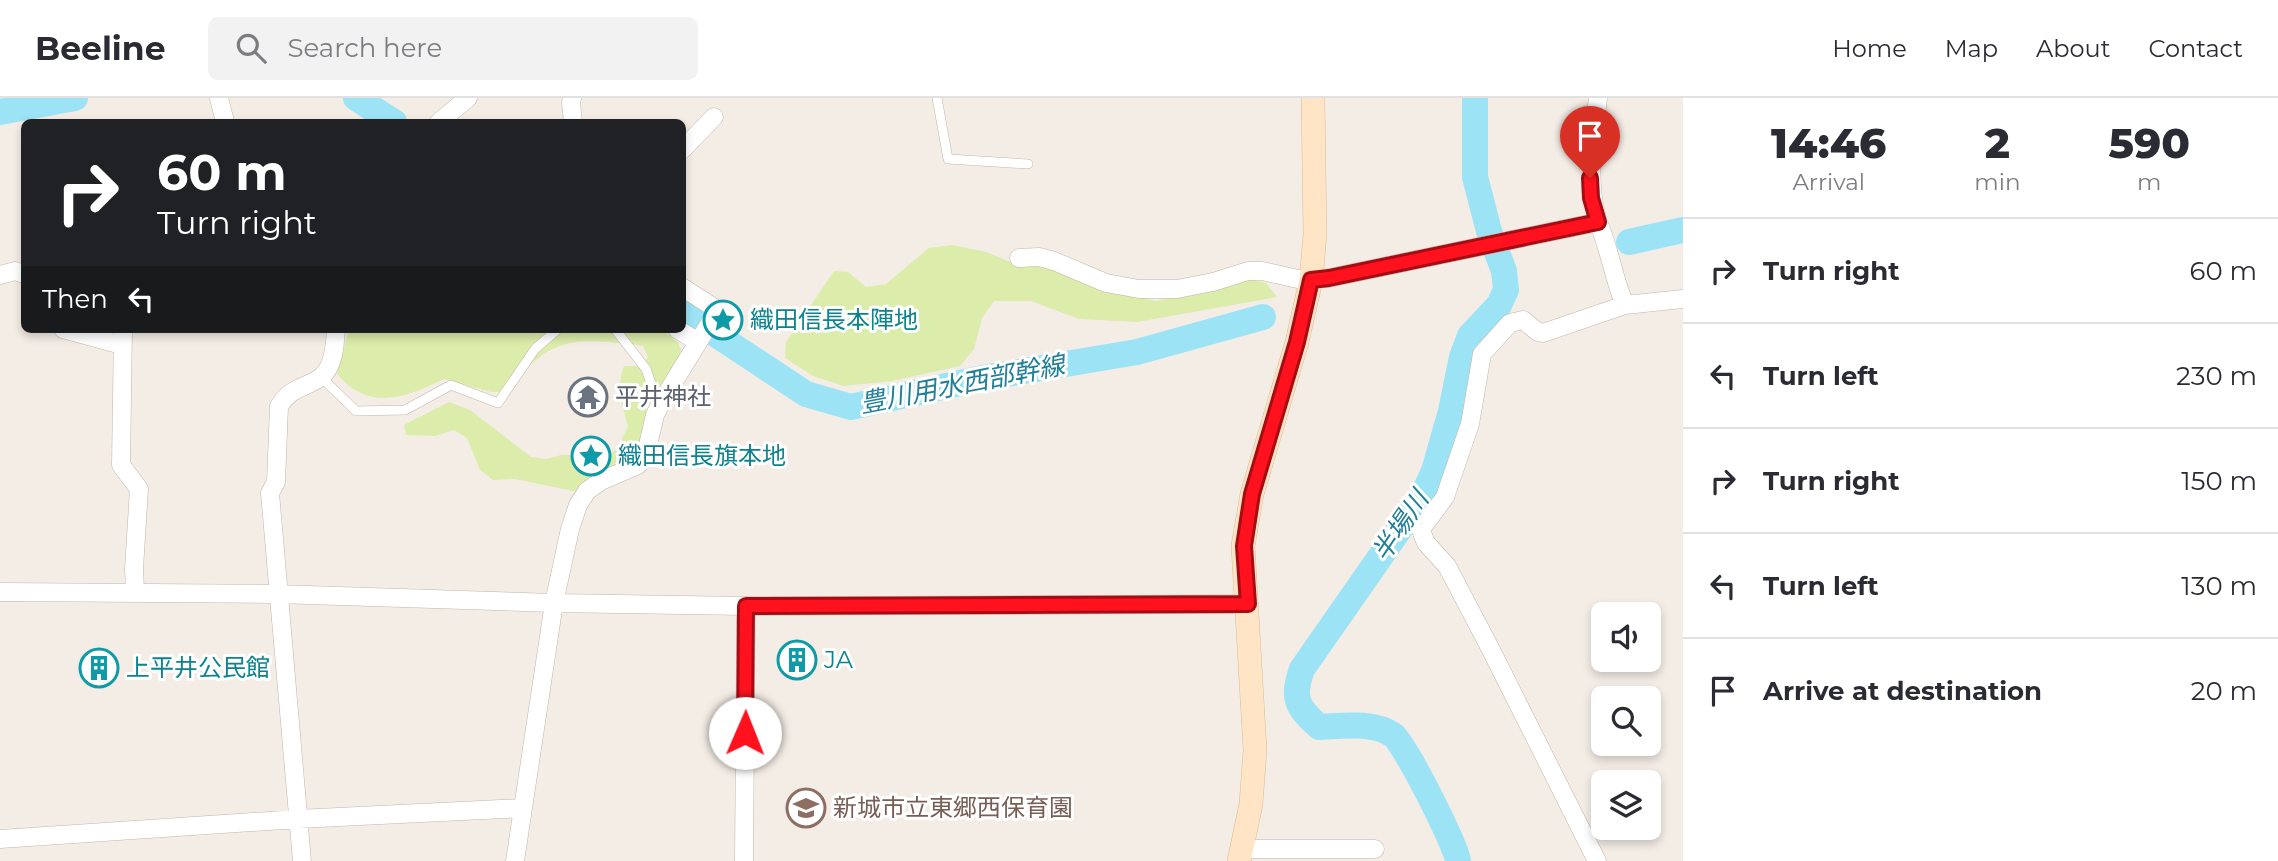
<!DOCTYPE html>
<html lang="en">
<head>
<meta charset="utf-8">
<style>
  body { margin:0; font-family:Montserrat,"Noto Sans JP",sans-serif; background:#f2f2f3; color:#2b2b33; height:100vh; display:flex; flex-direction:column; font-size:26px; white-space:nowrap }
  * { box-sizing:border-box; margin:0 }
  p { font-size:23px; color:#7c7c81 }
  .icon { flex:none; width:38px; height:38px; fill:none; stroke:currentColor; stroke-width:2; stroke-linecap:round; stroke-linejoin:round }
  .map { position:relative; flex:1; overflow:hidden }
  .side { display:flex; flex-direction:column; background:#fff; width:595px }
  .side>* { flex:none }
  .top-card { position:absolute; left:21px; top:21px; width:665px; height:214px; border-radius:10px; box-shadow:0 4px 10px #0003; background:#202124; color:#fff; overflow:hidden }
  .fabs { position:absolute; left:1591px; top:504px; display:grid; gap:14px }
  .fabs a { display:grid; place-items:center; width:70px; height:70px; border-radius:10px; background:#fff; box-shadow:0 4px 10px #0003; font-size:35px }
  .pin { position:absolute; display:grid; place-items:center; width:60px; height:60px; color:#fff; margin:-72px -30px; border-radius:50% 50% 50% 0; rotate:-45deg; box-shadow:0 0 7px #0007 }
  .pin .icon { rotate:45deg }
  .me { position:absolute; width:77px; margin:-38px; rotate:1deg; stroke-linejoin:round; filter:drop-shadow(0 0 5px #0008) }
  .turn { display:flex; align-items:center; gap:24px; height:147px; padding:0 21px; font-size:32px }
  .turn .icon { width:91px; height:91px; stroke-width:2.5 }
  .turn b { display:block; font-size:49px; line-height:60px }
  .then { display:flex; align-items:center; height:66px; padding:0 21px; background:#0003; gap:14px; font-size:26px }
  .eta { display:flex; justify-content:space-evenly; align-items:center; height:119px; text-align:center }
  .eta b { font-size:42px; font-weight:800; line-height:49px }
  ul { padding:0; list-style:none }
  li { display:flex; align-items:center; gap:21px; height:105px; padding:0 21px; border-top:2px solid #e1e1e2 }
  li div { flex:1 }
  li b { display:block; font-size:26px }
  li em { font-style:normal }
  header { display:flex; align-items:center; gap:42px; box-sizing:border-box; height:98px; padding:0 35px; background:#fff; border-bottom:2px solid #e1e1e2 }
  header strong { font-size:33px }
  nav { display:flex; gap:38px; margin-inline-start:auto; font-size:24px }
  .search { width:490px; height:63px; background:#f2f2f3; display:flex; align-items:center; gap:18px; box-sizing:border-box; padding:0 24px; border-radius:10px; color:#7c7c81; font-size:26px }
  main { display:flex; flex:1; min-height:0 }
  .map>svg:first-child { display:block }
  .green { fill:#dbecab }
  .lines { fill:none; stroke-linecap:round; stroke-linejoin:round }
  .river { stroke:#9de3f6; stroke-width:26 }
  .lane-casing { stroke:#c3b5aa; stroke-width:10 }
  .street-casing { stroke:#c3b5aa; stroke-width:19 }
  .secondary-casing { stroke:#dbba94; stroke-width:24 }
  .lane { stroke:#fff; stroke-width:9 }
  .street { stroke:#fff; stroke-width:18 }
  .secondary { stroke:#ffe5c5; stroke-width:23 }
  .route-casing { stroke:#a60c13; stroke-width:18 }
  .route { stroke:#ff121d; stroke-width:12 }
  .labels { text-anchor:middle; stroke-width:6; stroke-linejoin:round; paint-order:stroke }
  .culture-label { font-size:24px; fill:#0d838f; stroke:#fff; text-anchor:start }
  .worship-label { font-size:24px; fill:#5b616d; stroke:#fff; text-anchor:start }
  .education-label { font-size:24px; fill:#785e54; stroke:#fff; text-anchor:start }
  .water-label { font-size:26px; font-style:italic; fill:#217f99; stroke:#fff }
</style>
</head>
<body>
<header>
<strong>Beeline</strong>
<div class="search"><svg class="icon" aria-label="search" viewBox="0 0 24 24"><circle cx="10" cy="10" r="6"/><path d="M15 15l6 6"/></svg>Search here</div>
<nav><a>Home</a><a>Map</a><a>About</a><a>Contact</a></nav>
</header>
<main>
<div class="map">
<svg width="1683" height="763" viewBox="0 0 1683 763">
  <rect width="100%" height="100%" fill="#f4ede6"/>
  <!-- green -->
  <path class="green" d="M 952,147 L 986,154 L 1018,167 L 1035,162 L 1108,191 L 1156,203 L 1244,180 L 1266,185 L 1277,199 L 1137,224 L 1079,221 L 1031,203 L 994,203 L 982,220 L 974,251 L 960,268 L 892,283 L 844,288 L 813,278 L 785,260 L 786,244 L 834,173 L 848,174 L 866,189 L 886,186 L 929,150 Z
    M 349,231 L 660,231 L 678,244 L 682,256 L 664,286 L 647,295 C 645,309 648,326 644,339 C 636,368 602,380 578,394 L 515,381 L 493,382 L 480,372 L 467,340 L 454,332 L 435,338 L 406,337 L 404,327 L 449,304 L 470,312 L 531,359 L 547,361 L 561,357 L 577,357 L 597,365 L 617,351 L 628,328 C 622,307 616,288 624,268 L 640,268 L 648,259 L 643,248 C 579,240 548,235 509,294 L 491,294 L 444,281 C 405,300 369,314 337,276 Z"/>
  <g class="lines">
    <!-- river -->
    <path class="river" d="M 356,0 L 394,24
      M 0,14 L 75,0
      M 1629,144 L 1683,132
      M 682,214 L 806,296 L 851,309 L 983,280 L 1137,254 L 1263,219
      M 1458,763 C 1456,747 1405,646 1393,637 C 1373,623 1342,628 1319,629 C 1296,608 1292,600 1302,571 L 1422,399 L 1434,373 L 1451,313 L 1462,259 L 1470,238 L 1499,207 L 1506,192 L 1504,173 L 1489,133 L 1475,79 L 1475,0"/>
    <defs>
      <path id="lane" d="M 937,0 L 948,61 L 1028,66
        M 615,231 L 646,271 L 655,297 L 662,303
        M 321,279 L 356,313 L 405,312 L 451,287 L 498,305 L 535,251 L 558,231"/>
      <path id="street" d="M 219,0 L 225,24
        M 572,0 L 571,5 L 573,24
        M 439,24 L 468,0
        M 682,52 L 714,19
        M 1598,124 C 1610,151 1613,180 1625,207
        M 1019,160 L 1039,159 L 1054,163 L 1106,185 L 1139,191 L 1177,191 L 1213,184 L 1248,173 L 1262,173 L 1298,181 L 1329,180 L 1598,124 C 1586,83 1593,41 1598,0
        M 0,177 L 15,173 L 24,176
        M 63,231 L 122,247
        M 123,231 L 121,367 L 139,391 L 134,471 L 135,494
        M 677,231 L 698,244
        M 0,494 L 277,496 L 554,505 L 746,508 L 1248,506
        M 0,741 L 298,721 L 523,710
        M 1242,751 L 1375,751
        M 302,763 L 270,395 L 276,384 L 279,308 C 292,288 304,291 321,279 C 334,269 335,246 336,231
        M 515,763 L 554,505 L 570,431 L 578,407 L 587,393 L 601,383 L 638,367 L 645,360 L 655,317 L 662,303 L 713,220 L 716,211 L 682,189
        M 744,763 L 746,508
        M 1597,763 L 1489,548 L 1447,468 L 1426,445 L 1422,435 L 1422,430 L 1445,399 L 1470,326 L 1482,256 L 1510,225 L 1523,222 L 1538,234 L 1543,235 L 1625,207 L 1683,201"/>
      <path id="secondary" d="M 1239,763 L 1251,706 L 1255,652 L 1243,448 L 1252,396 L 1297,244 L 1311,182 L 1315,136 L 1313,0"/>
    </defs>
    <!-- lane casing -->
    <use href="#lane" class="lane-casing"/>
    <!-- street casing -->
    <use href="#street" class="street-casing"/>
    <!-- secondary casing -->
    <use href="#secondary" class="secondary-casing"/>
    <!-- lane -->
    <use href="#lane" class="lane"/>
    <!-- street -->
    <use href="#street" class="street"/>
    <!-- secondary -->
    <use href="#secondary" class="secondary"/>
  </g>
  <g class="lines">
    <defs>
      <path id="route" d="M 745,635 L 746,508 L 1248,506 L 1244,448 L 1252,396 L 1297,244 L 1311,182 L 1329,180 L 1598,124 L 1591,100 L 1590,80"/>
    </defs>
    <!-- route casing -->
    <use href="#route" class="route-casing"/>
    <!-- route -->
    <use href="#route" class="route"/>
  </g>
  <!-- icons -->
  <defs>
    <symbol id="sight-ring" viewBox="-11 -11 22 22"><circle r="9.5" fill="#fff" stroke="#0f9aa8" stroke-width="1.5"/><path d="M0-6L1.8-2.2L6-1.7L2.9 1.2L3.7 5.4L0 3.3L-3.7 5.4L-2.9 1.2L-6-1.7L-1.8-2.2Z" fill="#0f9aa8"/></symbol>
    <symbol id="temple-ring" viewBox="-11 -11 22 22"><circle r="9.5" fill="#fff" stroke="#6b7280" stroke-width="1.5"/><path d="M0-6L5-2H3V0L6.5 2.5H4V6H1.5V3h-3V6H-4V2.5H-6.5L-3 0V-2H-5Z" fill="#6b7280"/></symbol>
    <symbol id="building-ring" viewBox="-11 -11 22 22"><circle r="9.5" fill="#fff" stroke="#0f9aa8" stroke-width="1.5"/><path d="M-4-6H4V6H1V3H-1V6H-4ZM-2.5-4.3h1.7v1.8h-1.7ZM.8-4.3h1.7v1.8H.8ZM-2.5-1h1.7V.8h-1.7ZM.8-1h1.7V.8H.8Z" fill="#0f9aa8"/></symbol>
    <symbol id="school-ring" viewBox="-11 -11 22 22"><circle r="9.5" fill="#fff" stroke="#8d6e63" stroke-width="1.5"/><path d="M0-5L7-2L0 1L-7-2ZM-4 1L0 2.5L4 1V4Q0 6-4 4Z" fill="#8d6e63"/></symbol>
  </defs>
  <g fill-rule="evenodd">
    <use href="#sight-ring" x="701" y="200" width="44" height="44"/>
    <use href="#temple-ring" x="566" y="277" width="44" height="44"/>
    <use href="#sight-ring" x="569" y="336" width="44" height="44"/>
    <use href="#building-ring" x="775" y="540" width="44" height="44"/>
    <use href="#building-ring" x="77" y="548" width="44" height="44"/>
    <use href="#school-ring" x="784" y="688" width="44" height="44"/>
  </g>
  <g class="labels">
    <!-- culture labels -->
    <g class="culture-label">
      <text x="750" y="230">織田信長本陣地</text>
      <text x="618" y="366">織田信長旗本地</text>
      <text x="824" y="570">JA</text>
      <text x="126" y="578">上平井公民館</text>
    </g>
    <!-- worship labels -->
    <g class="worship-label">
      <text x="615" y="307">平井神社</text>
    </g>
    <!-- education labels -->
    <g class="education-label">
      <text x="833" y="718">新城市立東郷西保育園</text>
    </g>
    <!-- water labels -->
    <g class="water-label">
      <text transform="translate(962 286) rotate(-11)" y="9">豊川用水西部幹線</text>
      <text transform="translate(1400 428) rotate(-56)" y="9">半場川</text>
    </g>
  </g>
</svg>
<div class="fabs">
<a><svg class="icon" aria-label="sound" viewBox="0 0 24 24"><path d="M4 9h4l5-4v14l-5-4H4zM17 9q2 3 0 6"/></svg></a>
<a><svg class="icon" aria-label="search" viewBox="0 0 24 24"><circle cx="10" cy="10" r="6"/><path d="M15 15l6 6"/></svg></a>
<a><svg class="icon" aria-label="layers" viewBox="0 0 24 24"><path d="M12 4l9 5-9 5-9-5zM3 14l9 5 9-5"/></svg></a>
</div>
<div class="pin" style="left:1590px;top:80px;background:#d93025"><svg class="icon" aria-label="arrive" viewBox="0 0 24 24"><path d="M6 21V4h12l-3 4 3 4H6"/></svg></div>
<svg class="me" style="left:745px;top:635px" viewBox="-20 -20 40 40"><circle r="19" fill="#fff"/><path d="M0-13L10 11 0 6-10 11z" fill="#ff121d"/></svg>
<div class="top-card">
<div class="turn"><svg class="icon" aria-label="right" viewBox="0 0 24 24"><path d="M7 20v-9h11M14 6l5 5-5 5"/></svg><div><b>60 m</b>Turn right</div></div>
<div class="then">Then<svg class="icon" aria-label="left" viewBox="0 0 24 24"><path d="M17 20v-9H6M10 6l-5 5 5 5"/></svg></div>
</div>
</div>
<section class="side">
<div class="eta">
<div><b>14:46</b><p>Arrival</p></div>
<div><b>2</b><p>min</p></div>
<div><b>590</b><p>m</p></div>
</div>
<ul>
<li><svg class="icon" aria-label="right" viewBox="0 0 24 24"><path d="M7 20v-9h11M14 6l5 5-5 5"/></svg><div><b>Turn right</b></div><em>60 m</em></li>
<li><svg class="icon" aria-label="left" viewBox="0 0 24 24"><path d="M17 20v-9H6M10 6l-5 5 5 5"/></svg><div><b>Turn left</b></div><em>230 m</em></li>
<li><svg class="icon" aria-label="right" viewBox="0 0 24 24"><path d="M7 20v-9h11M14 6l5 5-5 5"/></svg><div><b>Turn right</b></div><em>150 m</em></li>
<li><svg class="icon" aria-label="left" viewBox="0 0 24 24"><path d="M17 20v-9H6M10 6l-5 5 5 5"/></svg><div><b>Turn left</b></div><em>130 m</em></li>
<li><svg class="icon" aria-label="arrive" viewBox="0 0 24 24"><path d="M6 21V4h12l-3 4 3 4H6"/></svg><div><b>Arrive at destination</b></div><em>20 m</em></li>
</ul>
</section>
</main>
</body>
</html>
